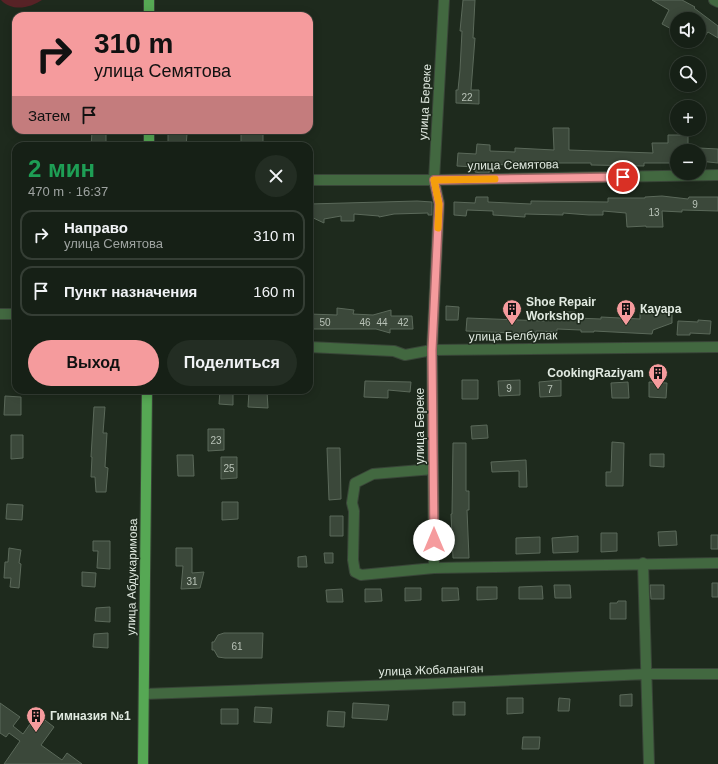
<!DOCTYPE html>
<html lang="ru">
<head>
<meta charset="utf-8">
<style>
  body { margin:0; font-family:Arial,sans-serif; background:#232d23; color:#f1f3f6; height:100vh; display:flex; flex-direction:column; font-size:15px; white-space:nowrap }
  * { box-sizing:border-box; margin:0 }
  p { font-size:13px; color:#9ea3a1 }
  .icon { flex:none; width:22px; height:22px; fill:none; stroke:currentColor; stroke-width:2; stroke-linecap:round; stroke-linejoin:round }
  .map { position:relative; flex:1; overflow:hidden }
  .sheet { position:absolute; left:12px; top:142px; width:301px; height:252px; display:flex; flex-direction:column; background:#162016; border-radius:12px; box-shadow:0 2px 10px #0003,0 0 0 1px #353e35 }
  .sheet>* { flex:none }
  .banner { position:absolute; left:12px; top:12px; width:301px; height:122px; border-radius:12px; box-shadow:0 2px 10px #0003,0 0 0 1px #353e35; background:#f59b9d; color:#111; overflow:hidden }
  .controls { position:absolute; left:670px; top:12px; display:grid; gap:8px }
  .controls a { display:grid; place-items:center; width:36px; height:36px; border-radius:50%; background:#162016; box-shadow:0 2px 10px #0003,0 0 0 1px #353e35; font-size:20px }
  .pin { position:absolute; display:grid; place-items:center; width:34px; height:34px; color:#fff; margin:-17px; border:2px solid #fff; border-radius:50%; box-shadow:0 1px 4px #0007 }
  .me { position:absolute; width:44px; margin:-22px; rotate:0deg; stroke-linejoin:round; filter:drop-shadow(0 0 3px #0008) }
  .turn { display:flex; align-items:center; gap:14px; height:84px; padding:0 16px; font-size:18px }
  .turn .icon { width:52px; height:52px; stroke-width:2.5 }
  .turn b { display:block; font-size:28px; line-height:34px }
  .then { display:flex; align-items:center; height:38px; padding:0 16px; background:#0003; gap:8px; font-size:15px }
  .round { display:grid; place-items:center; flex:none; width:42px; height:42px; border-radius:21px; background:#232d23 }
  .headline { display:flex; align-items:center; justify-content:space-between; height:68px; padding:0 16px }
  h1 { font-size:24px; font-weight:700; line-height:30px; color:#1e9e55 }
  .cta { display:flex; gap:8px; margin-top:auto; padding:8px 16px }
  .cta a { flex:1; height:46px; border-radius:24px; background:#f59b9d; color:#111; font-size:16px; font-weight:700; line-height:46px; text-align:center }
  .cta a+a { background:#232d23; color:#f1f3f6 }
  ul { padding:0; list-style:none }
  li { display:flex; align-items:center; gap:12px; height:50px; margin:0 8px 6px; padding:0 8px; border:2px solid #353e35; border-radius:12px }
  li div { flex:1 }
  li b { display:block; font-size:15px }
  li em { font-style:normal }
  .map>svg:first-child { display:block }
  .green { fill:#572226 }
  .building { fill:#3b483a; stroke:#5b695a }
  .lines { fill:none; stroke-linecap:round; stroke-linejoin:round }
  .minor-casing { stroke:#394538; stroke-width:12 }
  .major-casing { stroke:#394538; stroke-width:12 }
  .minor { stroke:#426840; stroke-width:10 }
  .major { stroke:#56a854; stroke-width:10 }
  .route-casing { stroke:#9f6566; stroke-width:10 }
  .route { stroke:#f59b9d; stroke-width:7 }
  .slow { stroke:#f59e0b; stroke-width:7 }
  .labels { text-anchor:middle; stroke-width:3; stroke-linejoin:round; paint-order:stroke }
  .number-label { font-size:10px; fill:#b8c2b7 }
  .street-label { font-size:12px; fill:#e1eae1; stroke:#1e2a1d }
  .poi-label { font-size:12px; font-weight:bold; fill:#e1eae1; stroke:#1e2a1d; text-anchor:start }
</style>
</head>
<body>
<div class="map">
<svg width="718" height="764" viewBox="0 0 718 764">
  <rect width="100%" height="100%" fill="#1e2a1d"/>
  <!-- green -->
  <path class="green" d="M 1,0 L 42,0 C 30,8 12,12 1,0 Z"/>
  <!-- building -->
  <path class="building" d="M 463,0 L 475,0 L 473,38 L 475,38 L 471,90 L 479,90 L 479,104 L 456,103 L 456,90 L 458,90 L 460,70 L 462,31 L 460,31 Z
    M 652,0 L 682,0 L 695,7 L 694,8 L 718,26 L 718,38 L 708,32 L 705,36 L 699,30 L 699,19 L 677,19 L 677,32 L 662,24 L 669,10 Z
    M 553,128 L 569,128 L 569,150 L 653,153 L 652,143 L 668,143 L 668,135 L 688,135 L 688,151 L 677,151 L 677,163 L 644,163 L 644,166 L 591,165 L 591,163 L 549,163 L 508,161 L 508,165 L 490,164 L 489,173 L 481,173 L 475,172 L 475,167 L 457,166 L 458,153 L 476,154 L 477,144 L 490,145 L 490,151 L 515,152 L 515,148 L 554,150 Z
    M 241,130 L 263,130 L 263,146 L 241,146 Z
    M 92,132 L 106,133 L 106,146 L 91,146 Z
    M 168,132 L 187,134 L 186,146 L 168,146 Z
    M 699,148 L 718,149 L 718,163 L 699,161 Z
    M 662,196 L 688,199 L 689,197 L 718,197 L 718,211 L 682,210 L 682,212 L 662,211 L 663,227 L 646,227 L 646,226 L 627,227 L 626,213 L 603,211 L 603,215 L 589,215 L 563,213 L 563,215 L 525,214 L 525,217 L 493,215 L 493,211 L 467,210 L 466,216 L 454,215 L 454,202 L 475,203 L 476,197 L 488,197 L 488,202 L 531,204 L 531,201 L 608,202 L 608,198 L 645,198 L 645,197 Z
    M 417,201 L 432,202 L 432,215 L 428,215 L 428,213 L 394,214 L 379,217 L 379,216 L 354,214 L 354,221 L 341,221 L 341,216 L 324,219 L 324,223 L 309,216 L 309,204 Z
    M 446,306 L 459,307 L 458,320 L 446,320 Z
    M 337,308 L 354,310 L 353,314 L 373,315 L 391,310 L 391,316 L 412,316 L 413,329 L 390,329 L 390,333 L 376,329 L 309,329 L 309,314 L 337,315 Z
    M 672,308 L 672,323 L 653,330 L 652,334 L 594,331 L 594,332 L 581,332 L 581,330 L 557,329 L 557,332 L 536,331 L 536,334 L 466,331 L 467,318 L 545,321 L 545,318 L 564,319 L 564,312 L 575,312 L 575,318 L 601,319 L 601,317 L 640,319 L 640,312 L 657,314 Z
    M 698,320 L 711,321 L 710,334 L 690,333 L 690,335 L 677,335 L 678,321 L 698,322 Z
    M 462,380 L 478,380 L 478,399 L 462,399 Z
    M 520,380 L 520,395 L 499,396 L 498,381 Z
    M 561,380 L 561,396 L 540,397 L 539,382 Z
    M 365,381 L 411,382 L 410,392 L 388,390 L 388,398 L 364,397 Z
    M 628,382 L 629,398 L 612,398 L 611,383 Z
    M 649,382 L 667,383 L 666,398 L 649,397 Z
    M 220,390 L 233,390 L 233,405 L 219,404 Z
    M 249,391 L 267,391 L 268,408 L 248,407 Z
    M 5,396 L 21,397 L 21,415 L 4,415 Z
    M 94,407 L 105,407 L 103,433 L 107,433 L 105,467 L 108,468 L 106,492 L 96,492 L 95,477 L 91,477 L 92,457 L 91,457 Z
    M 487,425 L 488,438 L 472,439 L 471,426 Z
    M 208,429 L 224,429 L 224,450 L 208,451 Z
    M 11,435 L 23,435 L 23,458 L 11,459 Z
    M 612,442 L 624,443 L 623,486 L 606,486 L 606,472 L 611,472 Z
    M 453,443 L 466,443 L 466,491 L 469,491 L 469,510 L 467,510 L 469,558 L 453,558 L 451,514 L 452,514 Z
    M 327,448 L 340,448 L 341,499 L 329,500 Z
    M 650,454 L 664,454 L 664,467 L 650,466 Z
    M 177,455 L 193,455 L 194,476 L 178,476 Z
    M 221,457 L 237,457 L 237,478 L 221,479 Z
    M 526,460 L 527,487 L 519,487 L 519,471 L 492,472 L 491,462 Z
    M 222,502 L 238,502 L 238,519 L 222,520 Z
    M 7,504 L 23,505 L 22,520 L 6,519 Z
    M 330,516 L 343,516 L 343,536 L 330,536 Z
    M 676,531 L 677,545 L 659,546 L 658,532 Z
    M 601,533 L 617,533 L 617,551 L 601,552 Z
    M 711,535 L 718,535 L 718,549 L 711,549 Z
    M 578,536 L 578,552 L 553,553 L 552,538 Z
    M 540,537 L 540,553 L 516,554 L 516,538 Z
    M 93,541 L 110,541 L 110,569 L 97,568 L 98,551 L 93,551 Z
    M 9,548 L 21,550 L 19,563 L 21,564 L 19,588 L 10,587 L 11,578 L 4,578 L 5,562 L 8,562 Z
    M 176,548 L 192,548 L 192,573 L 204,572 L 200,588 L 181,589 L 183,566 L 176,566 Z
    M 324,553 L 333,553 L 333,563 L 325,563 Z
    M 306,556 L 307,567 L 298,567 L 298,557 Z
    M 82,572 L 96,573 L 95,587 L 82,586 Z
    M 712,583 L 718,583 L 718,597 L 712,597 Z
    M 554,585 L 570,585 L 571,598 L 555,598 Z
    M 650,585 L 664,585 L 664,599 L 651,599 Z
    M 542,586 L 543,599 L 519,599 L 519,587 Z
    M 477,587 L 497,587 L 497,599 L 477,600 Z
    M 405,588 L 421,588 L 421,600 L 405,601 Z
    M 442,588 L 458,588 L 459,600 L 442,601 Z
    M 342,589 L 343,602 L 327,602 L 326,590 Z
    M 365,589 L 381,589 L 382,601 L 365,602 Z
    M 618,601 L 626,601 L 626,619 L 610,619 L 610,603 L 617,603 Z
    M 110,607 L 110,622 L 95,621 L 96,608 Z
    M 108,633 L 108,648 L 93,647 L 94,634 Z
    M 224,633 L 263,633 L 262,658 L 225,658 L 218,657 L 214,650 L 212,650 L 212,642 L 214,642 L 218,635 Z
    M 632,694 L 632,706 L 620,706 L 620,695 Z
    M 507,698 L 523,698 L 523,713 L 507,714 Z
    M 559,698 L 570,699 L 569,711 L 558,711 Z
    M 453,702 L 465,702 L 465,715 L 453,715 Z
    M 0,703 L 20,717 L 13,726 L 23,734 L 37,714 L 54,727 L 41,745 L 62,760 L 67,753 L 82,764 L 4,764 L 20,741 L 9,733 L 6,737 L 0,733 Z
    M 353,703 L 389,705 L 387,720 L 352,718 Z
    M 255,707 L 272,708 L 271,723 L 254,722 Z
    M 221,709 L 238,709 L 238,724 L 221,724 Z
    M 328,711 L 345,712 L 344,727 L 327,726 Z
    M 523,737 L 540,737 L 539,749 L 522,749 Z"/>
  <g class="lines">
    <defs>
      <path id="minor" d="M 444,0 L 434,180 L 439,203 L 432,350 L 434,568 L 718,563
        M 714,0 L 718,2
        M 309,180 L 434,180 L 718,175
        M 0,314 L 16,314
        M 309,347 L 394,351 L 405,355 L 432,350 L 718,347
        M 433,469 L 373,474 L 355,483 L 352,503 L 354,511 L 353,560 L 355,572 L 361,575 L 434,568
        M 643,563 L 649,764
        M 144,694 L 425,684 L 646,674 L 718,674"/>
      <path id="major" d="M 149,16 L 149,0
        M 149,146 L 149,130
        M 143,764 L 147,390"/>
    </defs>
    <!-- minor casing -->
    <use href="#minor" class="minor-casing"/>
    <!-- major casing -->
    <use href="#major" class="major-casing"/>
    <!-- minor -->
    <use href="#minor" class="minor"/>
    <!-- major -->
    <use href="#major" class="major"/>
  </g>
  <g class="lines">
    <defs>
      <path id="route" d="M 434,540 L 432,350 L 439,204 L 434,180 L 623,177"/>
    </defs>
    <!-- route casing -->
    <use href="#route" class="route-casing"/>
    <!-- route -->
    <use href="#route" class="route"/>
    <!-- slow -->
    <path class="slow" d="M 438,228 L 439,204 L 434,180 L 495,179"/>
  </g>
  <!-- icons -->
  <defs>
    <symbol id="building-pin" viewBox="-11 -11 22 30"><path d="M0 17L-7.5 6A9.5 9.5 0 1 1 7.5 6Z" fill="#f59b9d" stroke="#1e2a1d"/><path d="M-4-6H4V6H1V3H-1V6H-4ZM-2.5-4.3h1.7v1.8h-1.7ZM.8-4.3h1.7v1.8H.8ZM-2.5-1h1.7V.8h-1.7ZM.8-1h1.7V.8H.8Z" fill="#111"/></symbol>
  </defs>
  <g fill-rule="evenodd">
    <use href="#building-pin" x="501" y="298" width="22" height="30"/>
    <use href="#building-pin" x="615" y="298" width="22" height="30"/>
    <use href="#building-pin" x="647" y="362" width="22" height="30"/>
    <use href="#building-pin" x="25" y="705" width="22" height="30"/>
  </g>
  <g class="labels">
    <!-- number labels -->
    <g class="number-label">
      <text x="467" y="101">22</text>
      <text x="695" y="208">9</text>
      <text x="654" y="216">13</text>
      <text x="325" y="326">50</text>
      <text x="365" y="326">46</text>
      <text x="382" y="326">44</text>
      <text x="403" y="326">42</text>
      <text x="509" y="392">9</text>
      <text x="550" y="393">7</text>
      <text x="216" y="444">23</text>
      <text x="229" y="472">25</text>
      <text x="192" y="585">31</text>
      <text x="237" y="650">61</text>
    </g>
    <!-- street labels -->
    <g class="street-label">
      <text transform="translate(425 102) rotate(-87)" y="4">улица Береке</text>
      <text transform="translate(513 165) rotate(-1)" y="4">улица Семятова</text>
      <text transform="translate(513 336) rotate(-1)" y="4">улица Белбулак</text>
      <text transform="translate(420 426) rotate(-90)" y="4">улица Береке</text>
      <text transform="translate(132 577) rotate(-89)" y="4">улица Абдукаримова</text>
      <text transform="translate(431 670) rotate(-2)" y="4">улица Жобаланган</text>
    </g>
    <!-- poi labels -->
    <g class="poi-label">
      <text x="526" y="306">Shoe Repair<tspan x="526" dy="14">Workshop</tspan></text>
      <text x="640" y="313">Кауара</text>
      <text x="644" y="377" text-anchor="end">CookingRaziyam</text>
      <text x="50" y="720">Гимназия №1</text>
    </g>
  </g>
</svg>
<div class="controls">
<a><svg class="icon" aria-label="sound" viewBox="0 0 24 24"><path d="M4 9h4l5-4v14l-5-4H4zM17 9q2 3 0 6"/></svg></a>
<a><svg class="icon" aria-label="search" viewBox="0 0 24 24"><circle cx="10" cy="10" r="6"/><path d="M15 15l6 6"/></svg></a>
<a>+</a>
<a>−</a>
</div>
<div class="pin" style="left:623px;top:177px;background:#d93025"><svg class="icon" aria-label="arrive" viewBox="0 0 24 24"><path d="M6 21V4h12l-3 4 3 4H6"/></svg></div>
<svg class="me" style="left:434px;top:540px" viewBox="-20 -20 40 40"><circle r="19" fill="#fff"/><path d="M0-13L10 11 0 6-10 11z" fill="#f59b9d"/></svg>
<div class="banner">
<div class="turn"><svg class="icon" aria-label="right" viewBox="0 0 24 24"><path d="M7 20v-9h11M14 6l5 5-5 5"/></svg><div><b>310 m</b>улица Семятова</div></div>
<div class="then">Затем<svg class="icon" aria-label="arrive" viewBox="0 0 24 24"><path d="M6 21V4h12l-3 4 3 4H6"/></svg></div>
</div>
<section class="sheet">
<div class="headline"><div><h1>2 мин</h1><p>470 m · 16:37</p></div><a class="round"><svg class="icon" aria-label="close" viewBox="0 0 24 24"><path d="M6 6l12 12M18 6L6 18"/></svg></a></div>
<ul>
<li><svg class="icon" aria-label="right" viewBox="0 0 24 24"><path d="M7 20v-9h11M14 6l5 5-5 5"/></svg><div><b>Направо</b><p>улица Семятова</p></div><em>310 m</em></li>
<li><svg class="icon" aria-label="arrive" viewBox="0 0 24 24"><path d="M6 21V4h12l-3 4 3 4H6"/></svg><div><b>Пункт назначения</b></div><em>160 m</em></li>
</ul>
<div class="cta"><a>Выход</a><a>Поделиться</a></div>
</section>
</div>
</body>
</html>
